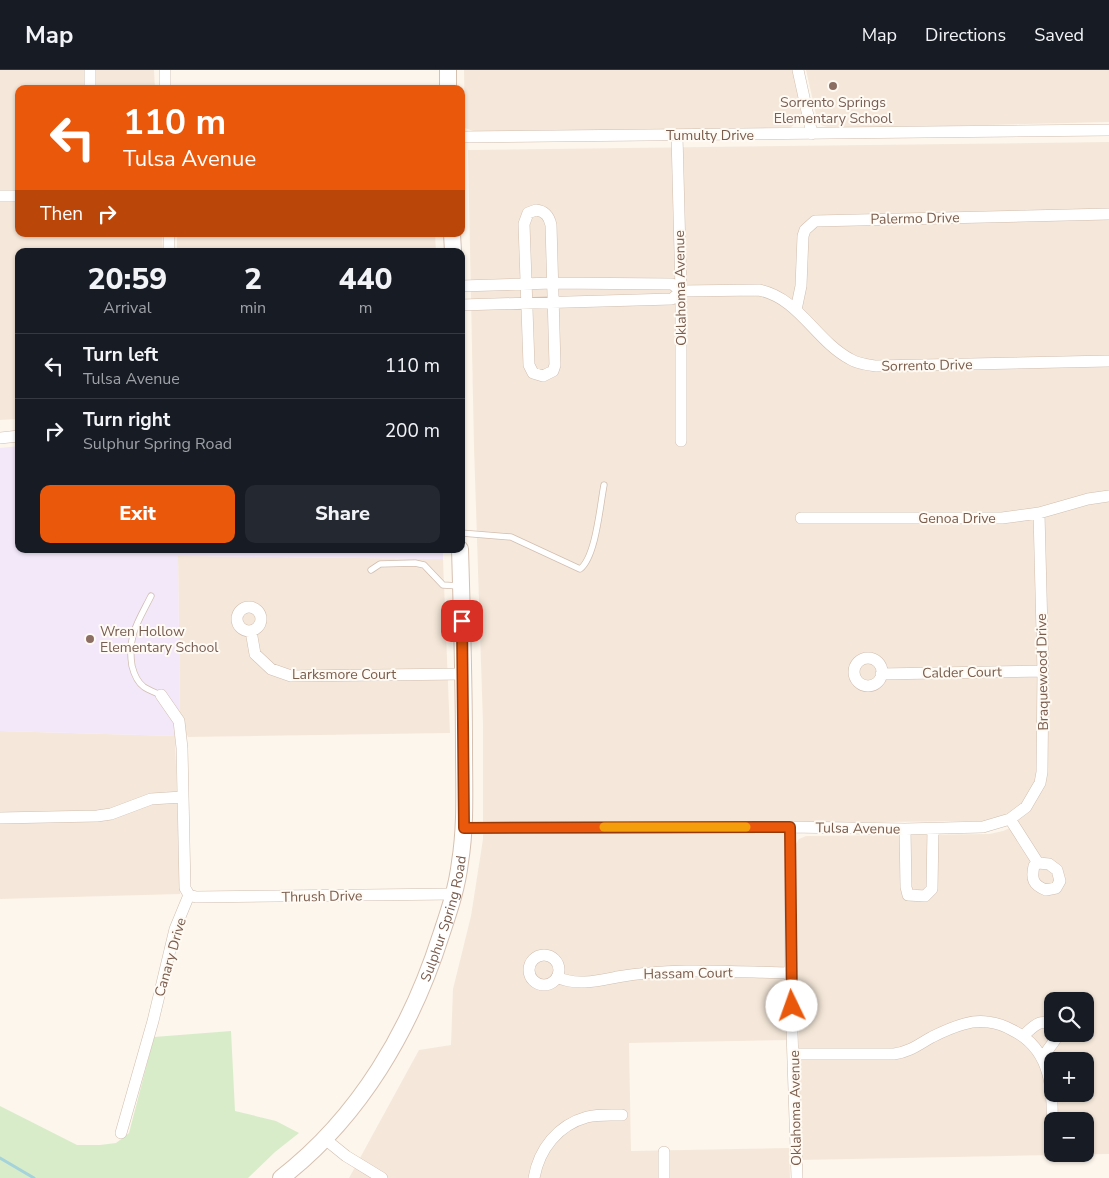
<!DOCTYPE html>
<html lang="en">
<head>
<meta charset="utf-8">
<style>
  body { margin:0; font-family:"Nunito Sans",sans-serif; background:#242831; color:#f1f3f6; height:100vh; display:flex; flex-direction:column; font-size:19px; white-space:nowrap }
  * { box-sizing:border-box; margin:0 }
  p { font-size:16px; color:#9ea1a6 }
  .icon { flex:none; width:28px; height:28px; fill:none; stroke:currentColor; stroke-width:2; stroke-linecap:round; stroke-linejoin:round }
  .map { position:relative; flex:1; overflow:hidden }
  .side { position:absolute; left:15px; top:178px; width:450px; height:305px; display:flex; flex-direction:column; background:#171b24; border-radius:10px; box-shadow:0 1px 4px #0004 }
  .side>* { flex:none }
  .banner { position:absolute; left:15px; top:15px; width:450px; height:152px; border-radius:10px; box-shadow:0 1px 4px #0004; background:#ea580c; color:#fff; overflow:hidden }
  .controls { position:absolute; left:1044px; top:922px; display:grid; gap:10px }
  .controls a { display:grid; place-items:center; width:50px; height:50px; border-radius:10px; background:#171b24; box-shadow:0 1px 4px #0004; font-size:25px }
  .pin { position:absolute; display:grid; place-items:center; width:42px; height:42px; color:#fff; margin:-21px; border-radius:10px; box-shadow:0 2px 8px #0006 }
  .me { position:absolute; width:55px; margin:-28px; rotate:357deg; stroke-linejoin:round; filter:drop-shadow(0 0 4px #0008) }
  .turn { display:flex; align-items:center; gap:18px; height:105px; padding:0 25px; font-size:22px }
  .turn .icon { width:65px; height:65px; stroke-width:2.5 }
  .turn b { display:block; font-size:35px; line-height:42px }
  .then { display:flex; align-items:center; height:48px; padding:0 25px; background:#0003; gap:10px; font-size:19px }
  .eta { display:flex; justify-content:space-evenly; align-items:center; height:85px; text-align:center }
  .eta b { font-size:30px; font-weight:800; line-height:35px }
  .action { display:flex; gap:10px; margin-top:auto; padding:10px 25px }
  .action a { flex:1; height:58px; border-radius:10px; background:#ea580c; color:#fff; font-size:20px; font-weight:800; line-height:58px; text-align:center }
  .action a+a { background:#242831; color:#f1f3f6 }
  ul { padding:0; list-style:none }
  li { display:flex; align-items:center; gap:15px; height:65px; padding:0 25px; border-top:1px solid #363941 }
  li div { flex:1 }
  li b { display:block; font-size:19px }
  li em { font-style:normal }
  header { display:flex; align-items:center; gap:30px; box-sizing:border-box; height:70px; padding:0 25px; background:#171b24; border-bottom:1px solid #363941 }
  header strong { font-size:24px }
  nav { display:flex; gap:28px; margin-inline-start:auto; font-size:18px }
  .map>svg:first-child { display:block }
  .residential { fill:#f5e8da; fill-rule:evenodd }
  .education { fill:#f3e8fa }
  .green { fill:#d8ecc9 }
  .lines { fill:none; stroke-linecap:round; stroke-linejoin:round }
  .stream { stroke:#a5d3da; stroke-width:3 }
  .lane-casing { stroke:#d1beb0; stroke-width:7 }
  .street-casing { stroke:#d1beb0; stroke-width:12 }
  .secondary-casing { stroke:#d6c0b0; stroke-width:18 }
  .lane { stroke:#fff; stroke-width:5.5 }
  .street { stroke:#fff; stroke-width:11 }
  .secondary { stroke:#fff; stroke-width:16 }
  .route-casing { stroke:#983908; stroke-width:12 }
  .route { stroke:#ea580c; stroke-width:9 }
  .slow { stroke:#f59e0b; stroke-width:9 }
  .education-dot { fill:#8d6e63; stroke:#fffaf3; stroke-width:2 }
  .labels { text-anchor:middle; stroke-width:4; stroke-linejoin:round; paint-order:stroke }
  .education-label { font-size:14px; fill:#785e54; stroke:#fffaf3 }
  .street-label { font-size:14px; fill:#7a5c4d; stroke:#fffaf3 }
</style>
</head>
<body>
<header>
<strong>Map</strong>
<nav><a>Map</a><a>Directions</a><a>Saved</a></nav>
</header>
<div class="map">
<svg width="1109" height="1108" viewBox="0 0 1109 1108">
  <rect width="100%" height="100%" fill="#fdf6ec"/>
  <!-- residential -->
  <path class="residential" d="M 0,0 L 154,0 L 155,19 L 19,19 L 19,164 L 162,164 L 163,181 L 19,181 L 19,349 L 0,350 Z
    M 464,0 L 793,0 L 802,44 L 797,52 L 789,59 L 777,60 L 473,61 L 465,58 Z
    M 806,0 L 1109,0 L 1109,52 L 832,59 L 821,55 L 817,49 Z
    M 1109,72 L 1109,1084 L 801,1090 L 795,775 L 799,769 L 806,766 L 989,764 L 1003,761 L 1021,753 L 980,751 L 784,753 L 788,970 L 629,973 L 631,1081 L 789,1078 L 790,1108 L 349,1108 L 419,980 L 451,975 L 453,919 L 471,846 L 483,769 L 483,654 L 474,377 L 468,80 ZM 1052,931 L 1085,931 L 1085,964 L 1052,964 ZM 1052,991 L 1085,991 L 1085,1024 L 1052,1024 ZM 1052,1051 L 1085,1051 L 1085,1084 L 1052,1084 Z
    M 177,164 L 435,164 L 436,181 L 177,181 Z
    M 178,486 L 443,489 L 450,663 L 188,667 L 180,650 Z
    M 0,661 L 175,666 L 180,824 L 0,829 Z"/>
  <!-- education -->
  <path class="education" d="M 19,376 L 19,479 L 443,479 L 443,489 L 178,486 L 180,650 L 175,666 L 0,661 L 0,378 Z"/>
  <!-- green -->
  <path class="green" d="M 231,961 L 235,1041 L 276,1051 L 299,1063 L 275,1082 L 248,1108 L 0,1108 L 0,1036 L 77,1075 L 100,1075 L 116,1073 L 129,1063 L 154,967 Z"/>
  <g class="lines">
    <!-- stream -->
    <path class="stream" d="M 0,1088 L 34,1108"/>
    <defs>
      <path id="lane" d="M 461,463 L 511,467 L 580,499 C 596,487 600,435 604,415
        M 371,500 L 380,494 L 415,493 L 424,495 L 443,515 L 459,516
        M 151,526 C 138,552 127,566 132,596 C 134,604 137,612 144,617 C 149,620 156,623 161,625"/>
      <path id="street" d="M 90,0 L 90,19
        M 165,0 L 165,19
        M 798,0 L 812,64
        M 677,65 L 681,221 L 681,371
        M 461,67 L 1109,60
        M 0,126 L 19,126
        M 536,140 C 545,141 549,146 551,155 L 555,295 L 553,301 L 543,306 L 533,303 L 529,295 L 524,154 L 528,143 Z
        M 169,164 L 169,181
        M 461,216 L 552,213 L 672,214 L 681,221
        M 461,235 L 672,229 L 681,221 L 759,220 C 799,228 815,270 850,289 C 858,294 868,295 876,296 L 1109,291
        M 796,240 L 801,216 L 803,166 L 805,160 L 815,151 L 1109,144
        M 0,368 L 19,366
        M 801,448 L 1002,448 L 1039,443 L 1088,429 L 1109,426
        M237 549a12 12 0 1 1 24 0a12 12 0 1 1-24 0Z
        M 251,561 L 255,584 L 271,599 L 291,606 L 464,604
        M854 602a14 14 0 1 1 28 0a14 14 0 1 1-28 0Z
        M 881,604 L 1043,601
        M 0,748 L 97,746 L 111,744 L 151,729 L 182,727
        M 1010,749 L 1038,793
        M 790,757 L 790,903 L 797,1108
        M 464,758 L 790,757 L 905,759 L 983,757 L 1010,749 L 1026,737 L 1040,713 L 1042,702 L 1043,601 L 1039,443
        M 905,759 L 906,817 L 908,825 L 925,826 L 932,819 L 933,759
        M 1038,793 L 1049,794 L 1057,800 L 1060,811 L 1056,818 L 1046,820 C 1033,815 1031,809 1034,796 Z
        M 189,825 L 196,827 L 454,824
        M529 900a15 15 0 1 1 30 0a15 15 0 1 1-30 0Z
        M 557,907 C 575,916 597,911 617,907 C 674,897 733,902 790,903
        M 1024,965 C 1033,957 1041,947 1052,956
        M 794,984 L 894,984 C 910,982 919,974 932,967 C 942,962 953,957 964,954 C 980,949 998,952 1012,960 C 1058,982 1052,1032 1052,1075
        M 1042,988 L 1055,970 L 1056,964
        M 121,1063 L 153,951 L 175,859 L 189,825 L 185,818 L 182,678 L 179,651 L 161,625
        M 325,1069 L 346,1086 L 382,1108
        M 664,1082 L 664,1108
        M 534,1108 C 539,1079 558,1055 587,1047 C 599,1044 611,1045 622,1045"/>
      <g id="secondary">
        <path d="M 448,0 L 448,19"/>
        <path d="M 452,164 L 453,181"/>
        <path id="s1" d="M 281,1108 C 360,1047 411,959 441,865 C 449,841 457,818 460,792 C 466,755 464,717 464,679 C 464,612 462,546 460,479"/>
      </g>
    </defs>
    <!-- lane casing -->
    <use href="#lane" class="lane-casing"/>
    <!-- street casing -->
    <use href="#street" class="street-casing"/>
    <!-- secondary casing -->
    <use href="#secondary" class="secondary-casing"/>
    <!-- lane -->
    <use href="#lane" class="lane"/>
    <!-- street -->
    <use href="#street" class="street"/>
    <!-- secondary -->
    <use href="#secondary" class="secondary"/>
  </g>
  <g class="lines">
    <defs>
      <path id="route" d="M 462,551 L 464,758 L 790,757 L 792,936"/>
    </defs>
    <!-- route casing -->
    <use href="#route" class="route-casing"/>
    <!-- route -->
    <use href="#route" class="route"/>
    <!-- slow -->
    <path class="slow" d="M 604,757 L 746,757"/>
  </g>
  <!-- markers -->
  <g class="education-dot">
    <circle cx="833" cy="16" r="5"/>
    <circle cx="90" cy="569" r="5"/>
  </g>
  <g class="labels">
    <!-- education labels -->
    <g class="education-label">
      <text x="833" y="37">Sorrento Springs<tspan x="833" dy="16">Elementary School</tspan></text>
      <text x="100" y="566" text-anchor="start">Wren Hollow<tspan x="100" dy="16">Elementary School</tspan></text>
    </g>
    <!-- street labels -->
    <g class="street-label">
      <text x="710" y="70">Tumulty Drive</text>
      <text transform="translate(915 148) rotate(-1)" y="5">Palermo Drive</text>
      <text transform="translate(680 218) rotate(-91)" y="5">Oklahoma Avenue</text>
      <text transform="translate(927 295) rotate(-1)" y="5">Sorrento Drive</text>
      <text x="957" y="453">Genoa Drive</text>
      <text transform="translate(962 602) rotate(-1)" y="5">Calder Court</text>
      <text transform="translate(1042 602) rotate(-91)" y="5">Braquewood Drive</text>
      <text x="344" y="609">Larksmore Court</text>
      <text transform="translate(858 758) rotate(1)" y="5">Tulsa Avenue</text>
      <text transform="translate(322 826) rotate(-1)" y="5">Thrush Drive</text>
      <text dy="5" stroke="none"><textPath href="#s1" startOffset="312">Sulphur Spring Road</textPath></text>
      <text transform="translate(170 887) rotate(-74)" y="5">Canary Drive</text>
      <text transform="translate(688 903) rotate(-1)" y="5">Hassam Court</text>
      <text transform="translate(795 1038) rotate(-91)" y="5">Oklahoma Avenue</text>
    </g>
  </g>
</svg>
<div class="controls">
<a><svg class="icon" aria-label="search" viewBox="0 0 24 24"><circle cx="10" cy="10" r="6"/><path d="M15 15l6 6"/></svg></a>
<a>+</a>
<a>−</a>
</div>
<div class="pin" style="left:462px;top:551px;background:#d93025"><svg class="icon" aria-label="arrive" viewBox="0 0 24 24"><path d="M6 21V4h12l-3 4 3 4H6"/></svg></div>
<svg class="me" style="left:792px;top:936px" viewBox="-20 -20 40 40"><circle r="19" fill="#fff"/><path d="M0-13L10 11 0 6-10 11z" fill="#ea580c"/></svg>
<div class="banner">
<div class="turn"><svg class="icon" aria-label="left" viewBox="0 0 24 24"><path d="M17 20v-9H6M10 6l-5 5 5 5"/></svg><div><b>110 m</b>Tulsa Avenue</div></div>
<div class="then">Then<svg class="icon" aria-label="right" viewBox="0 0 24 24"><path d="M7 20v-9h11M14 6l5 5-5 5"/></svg></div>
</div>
<section class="side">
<div class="eta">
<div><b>20:59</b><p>Arrival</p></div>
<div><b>2</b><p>min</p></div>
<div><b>440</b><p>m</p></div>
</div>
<ul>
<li><svg class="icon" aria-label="left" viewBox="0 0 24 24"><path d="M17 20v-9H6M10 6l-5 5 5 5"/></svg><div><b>Turn left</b><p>Tulsa Avenue</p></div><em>110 m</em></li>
<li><svg class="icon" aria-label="right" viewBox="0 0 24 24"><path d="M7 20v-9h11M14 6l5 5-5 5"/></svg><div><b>Turn right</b><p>Sulphur Spring Road</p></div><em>200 m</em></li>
</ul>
<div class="action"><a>Exit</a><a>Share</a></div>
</section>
</div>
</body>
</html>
